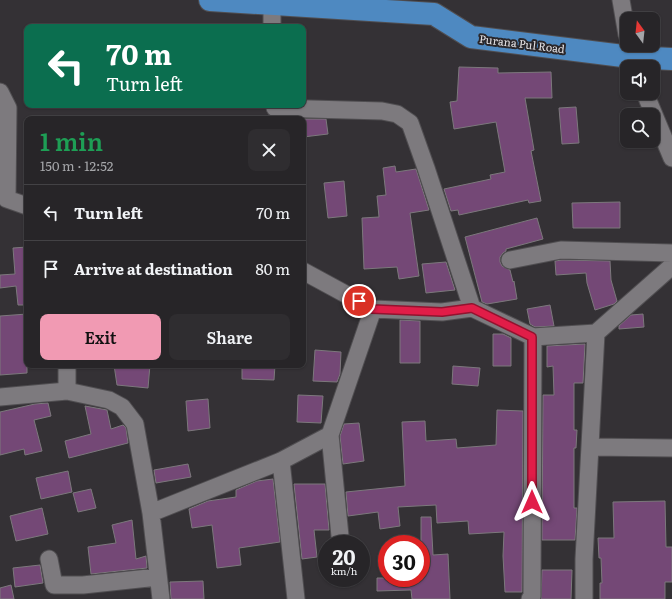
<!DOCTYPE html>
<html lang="en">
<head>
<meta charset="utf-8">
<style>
  body { margin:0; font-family:Literata,serif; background:#2f2d30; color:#f1f3f6; height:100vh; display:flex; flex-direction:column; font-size:15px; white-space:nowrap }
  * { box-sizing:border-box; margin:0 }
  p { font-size:13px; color:#a4a5a8 }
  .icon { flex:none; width:22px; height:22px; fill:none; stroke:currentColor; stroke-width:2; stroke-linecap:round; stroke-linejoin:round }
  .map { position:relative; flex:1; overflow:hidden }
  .panel { position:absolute; left:24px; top:116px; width:282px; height:252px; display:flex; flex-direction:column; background:#272528; border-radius:8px; box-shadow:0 1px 3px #0004,0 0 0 1px #434245 }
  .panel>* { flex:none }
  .hud { position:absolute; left:24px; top:24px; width:282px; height:84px; border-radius:8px; box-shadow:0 1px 3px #0004,0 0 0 1px #434245; background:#0b6e4f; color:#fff; overflow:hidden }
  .needle { width:26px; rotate:345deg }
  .tools { position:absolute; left:620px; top:12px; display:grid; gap:8px }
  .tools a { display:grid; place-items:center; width:40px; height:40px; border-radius:8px; background:#272528; box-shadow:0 1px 3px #0004,0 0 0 1px #434245; font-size:20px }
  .speed { position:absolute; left:318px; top:535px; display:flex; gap:8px; font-size:20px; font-weight:700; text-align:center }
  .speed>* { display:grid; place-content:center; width:52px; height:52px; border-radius:50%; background:#272528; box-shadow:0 1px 3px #0004,0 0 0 1px #434245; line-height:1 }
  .speed small { font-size:10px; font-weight:400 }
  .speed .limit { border:6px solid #d22; background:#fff; color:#111 }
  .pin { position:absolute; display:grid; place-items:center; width:34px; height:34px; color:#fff; margin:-17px; border:2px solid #fff; border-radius:50%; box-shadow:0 1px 4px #0007 }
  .me { position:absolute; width:44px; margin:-22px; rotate:0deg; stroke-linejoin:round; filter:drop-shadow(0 0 3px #0008) }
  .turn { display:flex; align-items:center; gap:14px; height:84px; padding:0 16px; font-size:18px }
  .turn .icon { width:52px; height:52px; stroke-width:2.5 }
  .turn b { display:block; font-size:28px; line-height:34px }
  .round { display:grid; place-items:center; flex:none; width:42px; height:42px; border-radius:8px; background:#2f2d30 }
  .overview { display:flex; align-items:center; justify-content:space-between; height:68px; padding:0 16px }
  h1 { font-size:24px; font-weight:600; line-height:30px; color:#1e9e55 }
  .action { display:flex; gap:8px; margin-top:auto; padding:8px 16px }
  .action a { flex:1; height:46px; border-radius:8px; background:#f19ab3; color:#111; font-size:16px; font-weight:600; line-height:46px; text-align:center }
  .action a+a { background:#2f2d30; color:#f1f3f6 }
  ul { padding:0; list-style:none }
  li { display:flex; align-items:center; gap:12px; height:56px; padding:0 16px; border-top:1px solid #434245 }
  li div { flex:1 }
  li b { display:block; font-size:15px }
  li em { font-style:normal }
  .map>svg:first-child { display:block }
  .building { fill:#744876; stroke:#7c787c }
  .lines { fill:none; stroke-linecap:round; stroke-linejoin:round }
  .street-casing { stroke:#504e51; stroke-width:19 }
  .primary-casing { stroke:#504e51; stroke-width:24 }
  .street { stroke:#7d7a7e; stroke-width:17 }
  .primary { stroke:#4e89c1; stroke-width:22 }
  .route-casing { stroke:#92132f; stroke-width:10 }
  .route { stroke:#e11d48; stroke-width:7 }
  .labels { text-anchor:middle; stroke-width:4; stroke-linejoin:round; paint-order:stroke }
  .street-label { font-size:11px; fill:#e5e3e6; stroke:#2a272b }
</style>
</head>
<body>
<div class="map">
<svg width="672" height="599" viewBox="0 0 672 599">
  <rect width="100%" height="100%" fill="#343135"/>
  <!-- building -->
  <path class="building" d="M 459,67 L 498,68 L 498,73 L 551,72 L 552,98 L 525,98 L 534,150 L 531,151 L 541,201 L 529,203 L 528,200 L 459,215 L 458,210 L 451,211 L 444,189 L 491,179 L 490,175 L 505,172 L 496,122 L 454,129 L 450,102 L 457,101 Z
    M 576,107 L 579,143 L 562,144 L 559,108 Z
    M 303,119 L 326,119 L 328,134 L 303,137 Z
    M 395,166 L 396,172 L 416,169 L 429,210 L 410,213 L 419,276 L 399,279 L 397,267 L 364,269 L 362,218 L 379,217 L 377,196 L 386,195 L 383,168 Z
    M 344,181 L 347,216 L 328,218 L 324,183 Z
    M 620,202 L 620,228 L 573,228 L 572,203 Z
    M 537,218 L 543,239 L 506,249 L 506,251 L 503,253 L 500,257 L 500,262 L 502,266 L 510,270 L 513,282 L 514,281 L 517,299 L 487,304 L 482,302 L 465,237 Z
    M 27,247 L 27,305 L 18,305 L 16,286 L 0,288 L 0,275 L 15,274 L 13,248 Z
    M 562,260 L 610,261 L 611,280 L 617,301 L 614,304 L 595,310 L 587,283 L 586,273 L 556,275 L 555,261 Z
    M 446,262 L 455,290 L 426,293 L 422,264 Z
    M 550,305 L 554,326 L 535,327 L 530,324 L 527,309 Z
    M 27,314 L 27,373 L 0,375 L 0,316 Z
    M 643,314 L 644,327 L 619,329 L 619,326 L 631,315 Z
    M 400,320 L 420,321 L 420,363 L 400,363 Z
    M 493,334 L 503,334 L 511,338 L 511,366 L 493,366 Z
    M 585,344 L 583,383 L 574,383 L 574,430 L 577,430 L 576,448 L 574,448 L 574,508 L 577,508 L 575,540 L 542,540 L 543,395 L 554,395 L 553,366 L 547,367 L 547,346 Z
    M 315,350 L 341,352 L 340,374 L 337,382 L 313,381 Z
    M 114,365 L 150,365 L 148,388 L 117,385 Z
    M 242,365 L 275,365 L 274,380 L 242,379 Z
    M 453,366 L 480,368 L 478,386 L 452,384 Z
    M 298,395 L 323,396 L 321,423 L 297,422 Z
    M 208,399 L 210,428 L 188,431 L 186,401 Z
    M 48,403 L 51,416 L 34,420 L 42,451 L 25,455 L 24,449 L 0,455 L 0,412 L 35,404 Z
    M 85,406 L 107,410 L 111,429 L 123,425 L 126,428 L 128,443 L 69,458 L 65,441 L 91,434 Z
    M 497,410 L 523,411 L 522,592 L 505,592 L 503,556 L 504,532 L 469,534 L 468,521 L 437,523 L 436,505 L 398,507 L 400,526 L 380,529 L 378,512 L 348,516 L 346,492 L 405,486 L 402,422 L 425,421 L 426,441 L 456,439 L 457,448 L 496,445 Z
    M 359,423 L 364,461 L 343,464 L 340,436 L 344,424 Z
    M 188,464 L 191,477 L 156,483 L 154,470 Z
    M 68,471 L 72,492 L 41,499 L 36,478 Z
    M 273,479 L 280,542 L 239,548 L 241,565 L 217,568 L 212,525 L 192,528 L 189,509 L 208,501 L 236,497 L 236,490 L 257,481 Z
    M 294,484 L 325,484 L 329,530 L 314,530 L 317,557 L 302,559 Z
    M 91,489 L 96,508 L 78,512 L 73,493 Z
    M 665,501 L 666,547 L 672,547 L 672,582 L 665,582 L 665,599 L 600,599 L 600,583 L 602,583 L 601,558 L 599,558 L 598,538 L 614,538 L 613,502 Z
    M 42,508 L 48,534 L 16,541 L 10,516 Z
    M 421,517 L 431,517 L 433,555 L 448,554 L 450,599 L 412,599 L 411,590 L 377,591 L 377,578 L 421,578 Z
    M 132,520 L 136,559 L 146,556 L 147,568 L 91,574 L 88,547 L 116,543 L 112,525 Z
    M 40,565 L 43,583 L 15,587 L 13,568 Z
    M 542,570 L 572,570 L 571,599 L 541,599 Z
    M 203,581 L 204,599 L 171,599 L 170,582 Z
    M 11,585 L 14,599 L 0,599 L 0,588 Z"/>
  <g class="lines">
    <defs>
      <path id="street" d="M 621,0 L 627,35
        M 272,5 L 272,27
        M 0,92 L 8,108 L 7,199 L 27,206
        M 645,93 L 672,158
        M 275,108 L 382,111 L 397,114 L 410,123 L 426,168 L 472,308
        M 510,260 L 561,250 L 672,253
        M 303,271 L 373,309
        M 67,365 L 67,391
        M 0,397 L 67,391 L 109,400 L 122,407 L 135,424 L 151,513 L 161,599
        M 330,435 L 340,536
        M 590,447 L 672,448
        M 281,461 L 296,599
        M 151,513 L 281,461 L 330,435 L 373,309 L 442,312 L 472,308 L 533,337 L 596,333
        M 49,559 L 54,585 L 83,585 L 158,577
        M 530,599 L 532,596 L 533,337
        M 584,599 L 584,559 L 596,333 L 672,266"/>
      <path id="primary" d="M 210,0 L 434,14 L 471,37 L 631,57 L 672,59"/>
    </defs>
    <!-- street casing -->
    <use href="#street" class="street-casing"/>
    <!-- primary casing -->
    <use href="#primary" class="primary-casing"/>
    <!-- street -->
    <use href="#street" class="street"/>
    <!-- primary -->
    <use href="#primary" class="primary"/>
  </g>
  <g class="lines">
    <defs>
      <path id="route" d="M 359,301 L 372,309 L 442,312 L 472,308 L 532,337 L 532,502"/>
    </defs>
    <!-- route casing -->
    <use href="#route" class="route-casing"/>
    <!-- route -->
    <use href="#route" class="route"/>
  </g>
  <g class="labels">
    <!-- street labels -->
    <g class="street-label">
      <text transform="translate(522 44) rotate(7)" y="4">Purana Pul Road</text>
    </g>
  </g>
</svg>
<div class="tools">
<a><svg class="needle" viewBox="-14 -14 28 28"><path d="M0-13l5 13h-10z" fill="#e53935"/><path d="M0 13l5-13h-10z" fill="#a4a5a8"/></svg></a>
<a><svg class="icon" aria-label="sound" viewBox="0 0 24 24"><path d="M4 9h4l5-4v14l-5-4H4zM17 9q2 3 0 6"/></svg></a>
<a><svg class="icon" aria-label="search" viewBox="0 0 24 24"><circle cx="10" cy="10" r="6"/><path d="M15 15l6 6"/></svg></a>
</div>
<div class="speed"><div>20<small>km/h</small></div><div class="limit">30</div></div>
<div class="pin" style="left:359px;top:301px;background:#d93025"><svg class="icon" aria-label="arrive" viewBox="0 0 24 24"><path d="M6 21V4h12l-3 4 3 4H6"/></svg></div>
<svg class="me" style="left:532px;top:502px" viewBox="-20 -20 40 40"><path d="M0-17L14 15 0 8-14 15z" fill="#e11d48" stroke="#fff" stroke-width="4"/></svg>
<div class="hud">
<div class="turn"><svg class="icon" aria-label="left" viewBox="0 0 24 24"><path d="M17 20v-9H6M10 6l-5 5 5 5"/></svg><div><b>70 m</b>Turn left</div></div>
</div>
<section class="panel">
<div class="overview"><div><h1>1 min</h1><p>150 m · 12:52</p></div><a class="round"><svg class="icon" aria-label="close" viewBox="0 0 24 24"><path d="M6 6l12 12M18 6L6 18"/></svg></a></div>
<ul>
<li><svg class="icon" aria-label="left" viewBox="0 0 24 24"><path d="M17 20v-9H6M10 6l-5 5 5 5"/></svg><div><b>Turn left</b></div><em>70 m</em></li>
<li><svg class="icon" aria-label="arrive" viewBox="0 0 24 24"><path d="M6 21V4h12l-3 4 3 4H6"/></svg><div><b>Arrive at destination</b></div><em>80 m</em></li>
</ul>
<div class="action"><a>Exit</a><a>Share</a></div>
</section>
</div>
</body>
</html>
